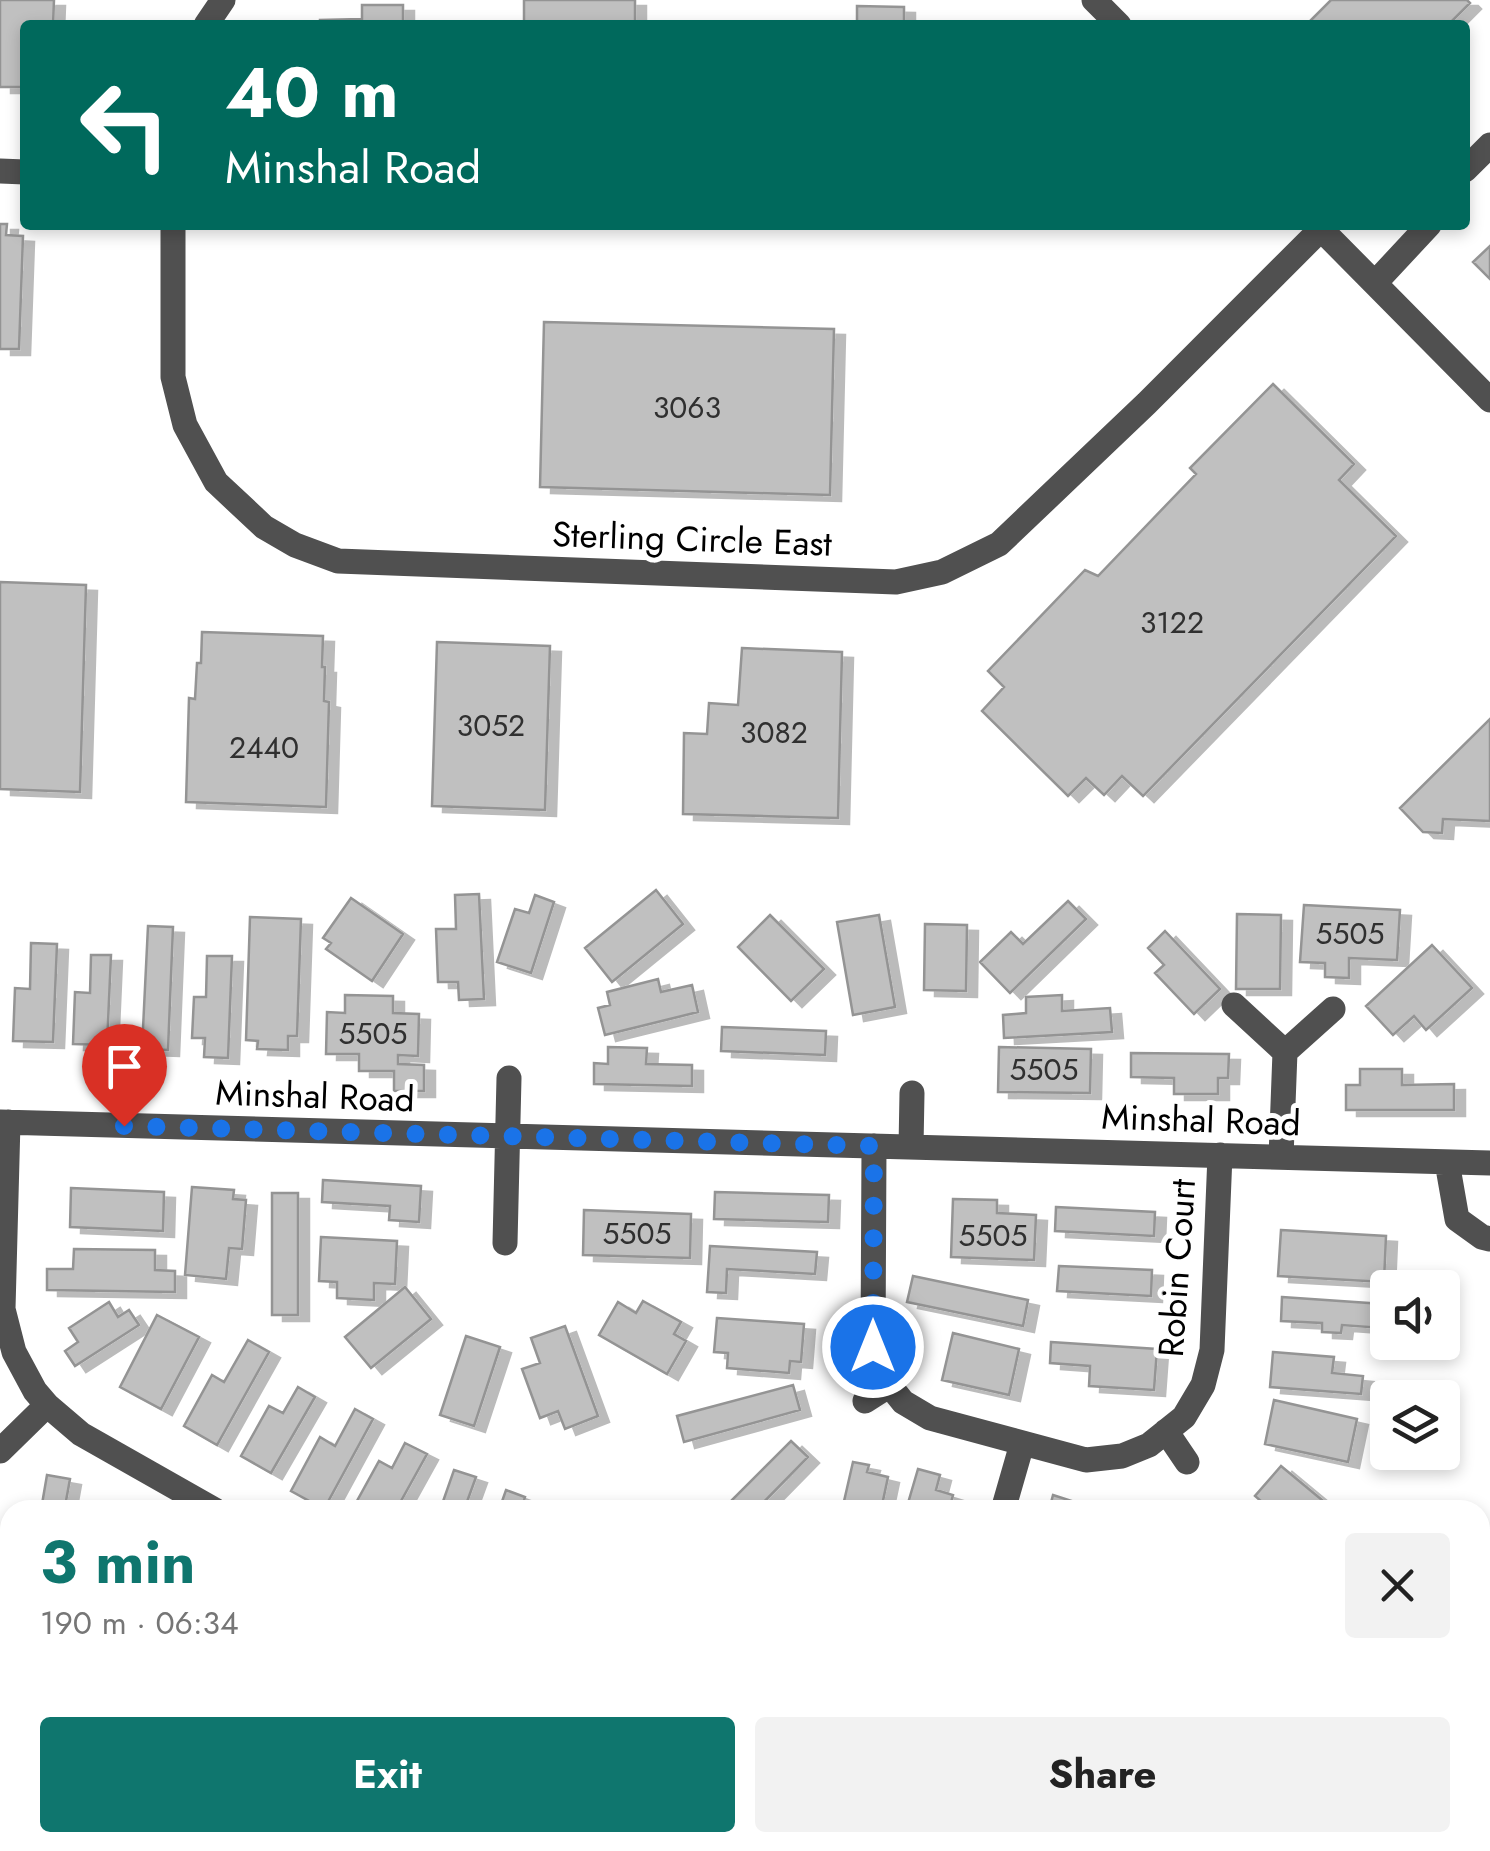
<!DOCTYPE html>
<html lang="en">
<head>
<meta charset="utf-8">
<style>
  body { margin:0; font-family:Jost,sans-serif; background:#f2f2f2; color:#222; height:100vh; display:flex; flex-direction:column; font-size:38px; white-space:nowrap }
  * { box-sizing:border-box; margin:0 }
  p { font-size:32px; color:#767676 }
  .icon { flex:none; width:55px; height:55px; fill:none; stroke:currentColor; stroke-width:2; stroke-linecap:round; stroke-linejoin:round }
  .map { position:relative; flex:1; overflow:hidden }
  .panel { position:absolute; left:0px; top:1500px; width:1490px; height:352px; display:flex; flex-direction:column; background:#fff; border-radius:30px 30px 0 0; box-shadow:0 5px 15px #0003 }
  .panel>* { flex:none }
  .top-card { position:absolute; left:20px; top:20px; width:1450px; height:210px; border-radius:10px; box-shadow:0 5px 15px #0003; background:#00695c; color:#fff; overflow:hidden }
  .fabs { position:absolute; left:1370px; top:1270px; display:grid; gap:20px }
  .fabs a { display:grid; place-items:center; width:90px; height:90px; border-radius:10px; background:#fff; box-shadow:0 5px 15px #0003; font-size:50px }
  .pin { position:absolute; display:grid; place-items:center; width:85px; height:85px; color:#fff; margin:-102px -42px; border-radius:50% 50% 50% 0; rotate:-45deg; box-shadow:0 0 10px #0007 }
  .pin .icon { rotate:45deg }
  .me { position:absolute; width:110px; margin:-55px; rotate:0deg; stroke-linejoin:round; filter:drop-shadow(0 0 8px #0008) }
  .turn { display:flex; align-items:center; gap:35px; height:210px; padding:0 40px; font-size:45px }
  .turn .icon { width:130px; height:130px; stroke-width:2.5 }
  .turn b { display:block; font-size:70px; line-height:85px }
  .round { display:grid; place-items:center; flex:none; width:105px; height:105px; border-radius:10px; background:#f2f2f2 }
  .overview { display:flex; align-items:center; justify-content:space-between; height:170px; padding:0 40px }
  h1 { font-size:60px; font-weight:700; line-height:75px; color:#0f766e }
  .action { display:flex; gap:20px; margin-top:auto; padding:20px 40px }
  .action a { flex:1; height:115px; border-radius:10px; background:#0f766e; color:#fff; font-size:40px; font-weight:700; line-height:115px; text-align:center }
  .action a+a { background:#f2f2f2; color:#222 }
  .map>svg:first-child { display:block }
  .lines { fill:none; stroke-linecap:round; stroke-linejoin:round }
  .stream { stroke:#9e9e9e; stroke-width:10 }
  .building { fill:#c0c0c0; stroke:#949494; stroke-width:2.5; filter:url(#shadow) }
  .minor { stroke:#505050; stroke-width:25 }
  .route { stroke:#1a73e8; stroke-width:18; stroke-dasharray:0 32.4 }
  .labels { text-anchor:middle; stroke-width:10; stroke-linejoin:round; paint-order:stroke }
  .number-label { font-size:30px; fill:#303030 }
  .street-label { font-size:35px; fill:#000; stroke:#fff }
</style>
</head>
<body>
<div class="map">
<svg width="1490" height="1851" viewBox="0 0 1490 1851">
  <defs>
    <filter id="shadow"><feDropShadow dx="11" dy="6" stdDeviation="0" flood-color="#0004"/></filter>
  </defs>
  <rect width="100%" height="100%" fill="#fff"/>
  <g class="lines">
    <!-- stream -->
    <path class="stream" d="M 0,1802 L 10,1804
      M 168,1842 L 203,1851"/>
  </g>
  <!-- building -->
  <path class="building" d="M 0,0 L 54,0 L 53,25 L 25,25 L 25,87 L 0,87 Z
    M 524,0 L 635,0 L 635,25 L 524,25 Z
    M 1331,0 L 1467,0 L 1470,3 L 1448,25 L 1306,25 Z
    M 362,5 L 403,5 L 403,25 L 320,25 L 320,20 L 362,19 Z
    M 857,6 L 904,7 L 904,25 L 857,25 Z
    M 0,224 L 7,224 L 6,235 L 23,236 L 19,349 L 0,349 Z
    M 1490,246 L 1490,279 L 1473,262 Z
    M 544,322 L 834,329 L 830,495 L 540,487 Z
    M 1273,384 L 1354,464 L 1339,480 L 1396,536 L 1143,796 L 1122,776 L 1104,795 L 1086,778 L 1068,796 L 982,711 L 1004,687 L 988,671 L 1085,570 L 1098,576 L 1196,474 L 1190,468 Z
    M 0,582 L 86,585 L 80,792 L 0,789 Z
    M 202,632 L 323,636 L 322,667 L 325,667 L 324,701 L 329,702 L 326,807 L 186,802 L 189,698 L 195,699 L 197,663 L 201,663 Z
    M 437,642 L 550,646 L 545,810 L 432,806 Z
    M 742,648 L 842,652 L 838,818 L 683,814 L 684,733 L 707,734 L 709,703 L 738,705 Z
    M 1490,719 L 1490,821 L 1443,819 L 1442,833 L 1423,832 L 1400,808 Z
    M 656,890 L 683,924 L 612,982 L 585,948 Z
    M 479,894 L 484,999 L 459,1000 L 458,982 L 438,982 L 436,929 L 456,929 L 455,895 Z
    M 535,895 L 554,902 L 531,973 L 497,962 L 515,909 L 529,913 Z
    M 351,898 L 403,934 L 372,981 L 326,949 L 331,943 L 323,938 Z
    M 1068,901 L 1086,919 L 1010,993 L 980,962 L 1011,932 L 1023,944 Z
    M 1304,905 L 1400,910 L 1397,960 L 1349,958 L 1349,978 L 1325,977 L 1325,963 L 1300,962 Z
    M 1237,914 L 1281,915 L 1280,989 L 1236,989 Z
    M 770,915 L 824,969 L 791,1001 L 738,947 Z
    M 879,915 L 895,1007 L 853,1015 L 837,922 Z
    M 250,917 L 301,919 L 297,1036 L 288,1036 L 288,1050 L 257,1049 L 258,1041 L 246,1040 Z
    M 925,924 L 967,925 L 966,991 L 924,990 Z
    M 148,926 L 173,927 L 168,1050 L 142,1049 Z
    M 1165,931 L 1220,989 L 1194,1014 L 1155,973 L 1164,965 L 1148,948 Z
    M 31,943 L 57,944 L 53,1042 L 13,1041 L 15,988 L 30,989 Z
    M 1432,945 L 1472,988 L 1426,1030 L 1414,1016 L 1393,1035 L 1366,1006 Z
    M 91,955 L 111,955 L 107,1045 L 73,1044 L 75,992 L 90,993 Z
    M 207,956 L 232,956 L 228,1058 L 204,1057 L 205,1038 L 192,1038 L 194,997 L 206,997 Z
    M 658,979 L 661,992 L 692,985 L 698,1012 L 605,1035 L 598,1008 L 610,1005 L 607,992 Z
    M 345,995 L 393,996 L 393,1013 L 419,1014 L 418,1056 L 398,1055 L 398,1064 L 424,1065 L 424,1091 L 394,1091 L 394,1071 L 359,1071 L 359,1054 L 326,1054 L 327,1012 L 345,1013 Z
    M 1062,995 L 1062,1011 L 1110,1008 L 1112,1032 L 1004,1038 L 1003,1015 L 1026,1013 L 1026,997 Z
    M 722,1027 L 826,1031 L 825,1055 L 721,1051 Z
    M 608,1047 L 647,1048 L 646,1064 L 692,1065 L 692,1086 L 594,1084 L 594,1063 L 608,1064 Z
    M 999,1047 L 1091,1049 L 1090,1093 L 998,1092 Z
    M 1131,1053 L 1229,1054 L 1228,1078 L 1218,1078 L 1218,1094 L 1174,1094 L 1174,1078 L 1131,1077 Z
    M 1360,1069 L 1402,1069 L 1402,1085 L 1454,1084 L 1454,1110 L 1346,1110 L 1346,1085 L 1360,1085 Z
    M 323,1180 L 421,1186 L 419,1222 L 389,1220 L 390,1206 L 322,1202 Z
    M 192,1187 L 234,1190 L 233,1199 L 246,1200 L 242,1249 L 229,1248 L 226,1279 L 185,1275 Z
    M 71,1188 L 164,1192 L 163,1231 L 70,1227 Z
    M 715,1192 L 829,1195 L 828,1222 L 714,1219 Z
    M 272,1193 L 298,1193 L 298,1315 L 272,1315 Z
    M 953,1199 L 997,1200 L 997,1213 L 1036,1215 L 1034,1260 L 951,1257 Z
    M 1056,1207 L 1155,1212 L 1154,1236 L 1055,1231 Z
    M 584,1210 L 691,1214 L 690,1258 L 583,1255 Z
    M 1281,1230 L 1386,1236 L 1384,1282 L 1278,1276 Z
    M 321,1237 L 397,1241 L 395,1284 L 374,1283 L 374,1300 L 337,1298 L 337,1282 L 319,1281 Z
    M 710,1246 L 817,1252 L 815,1274 L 727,1269 L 726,1293 L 707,1292 Z
    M 74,1249 L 155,1250 L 155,1270 L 175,1271 L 175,1292 L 47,1290 L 47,1269 L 73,1269 Z
    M 1059,1266 L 1152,1270 L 1151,1296 L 1057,1291 Z
    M 913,1276 L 1028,1300 L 1023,1326 L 907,1302 Z
    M 405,1287 L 431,1319 L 371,1368 L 345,1337 Z
    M 1282,1297 L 1383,1304 L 1382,1328 L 1342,1325 L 1341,1333 L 1322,1332 L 1322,1323 L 1281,1321 Z
    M 643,1301 L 681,1322 L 674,1334 L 686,1341 L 667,1374 L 599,1335 L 618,1302 L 636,1313 Z
    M 109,1302 L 118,1317 L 129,1310 L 139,1325 L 75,1366 L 65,1351 L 78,1342 L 69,1328 Z
    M 157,1315 L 199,1337 L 161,1409 L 120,1387 Z
    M 717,1318 L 804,1324 L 801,1362 L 790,1361 L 789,1373 L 727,1368 L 728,1353 L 714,1352 Z
    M 565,1326 L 598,1416 L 565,1429 L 558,1411 L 540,1418 L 522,1369 L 540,1363 L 531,1338 Z
    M 953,1333 L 1019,1349 L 1009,1395 L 942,1380 Z
    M 466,1336 L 500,1347 L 474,1426 L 440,1415 Z
    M 248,1340 L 269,1352 L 217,1445 L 184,1426 L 212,1375 L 224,1382 Z
    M 1051,1342 L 1157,1349 L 1154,1390 L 1089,1386 L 1090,1366 L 1050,1363 Z
    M 1273,1352 L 1334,1357 L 1332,1373 L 1363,1376 L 1361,1394 L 1270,1387 Z
    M 793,1385 L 800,1410 L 684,1442 L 677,1416 Z
    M 298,1387 L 315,1397 L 271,1473 L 241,1456 L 269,1406 L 283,1413 Z
    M 1274,1400 L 1357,1419 L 1348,1462 L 1265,1444 Z
    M 355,1409 L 373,1419 L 324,1509 L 291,1491 L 320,1437 L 335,1446 Z
    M 791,1441 L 808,1457 L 756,1510 L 732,1510 L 727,1505 Z
    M 405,1443 L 427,1454 L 396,1510 L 352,1510 L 379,1461 L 392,1468 Z
    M 853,1462 L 869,1465 L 867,1472 L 888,1477 L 881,1510 L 842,1510 Z
    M 1281,1466 L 1322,1500 L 1315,1510 L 1271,1510 L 1255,1496 Z
    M 918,1469 L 940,1475 L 936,1490 L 953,1495 L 949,1510 L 906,1510 Z
    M 454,1470 L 476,1477 L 464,1510 L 440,1510 Z
    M 47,1475 L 70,1479 L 66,1501 L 88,1505 L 87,1510 L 41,1510 Z
    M 506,1490 L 525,1497 L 521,1510 L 499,1510 Z
    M 1053,1495 L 1078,1503 L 1076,1510 L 1049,1510 Z
    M 10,1624 L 10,1667 L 0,1664 L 0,1651 Z
    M 704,1842 L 734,1842 L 747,1847 L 746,1851 L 701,1851 Z
    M 766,1842 L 814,1842 L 812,1851 L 763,1851 Z
    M 830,1842 L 881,1842 L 878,1851 L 827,1851 Z
    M 904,1842 L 951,1842 L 949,1851 L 901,1851 Z"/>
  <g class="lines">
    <!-- minor -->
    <path class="minor" d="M 1094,0 L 1119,25
      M 206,25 L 223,0
      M 1465,170 L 1490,145
      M 0,171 L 25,172
      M 173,225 L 173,377 L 185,425 L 216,482 L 264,527 L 295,545 L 338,561 L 896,582 L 942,572 L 999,544 L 1147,403 L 1321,229
      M 1317,225 L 1490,400
      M 1375,283 L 1429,225
      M 1234,1005 L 1285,1052
      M 0,1122 L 1490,1163
      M 8,1122 L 3,1309 L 14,1352 L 35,1391 L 47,1405 L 81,1434 L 215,1510
      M 874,1146 L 873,1347 L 883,1377 L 903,1402 L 930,1418 L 1086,1460 L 1122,1456 L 1149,1445 L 1184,1417 L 1203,1385 L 1212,1350 L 1220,1155
      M 911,1147 L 912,1093
      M 1281,1157 L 1285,1052 L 1333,1009
      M 1447,1162 L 1457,1219 L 1482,1237 L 1490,1239
      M 505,1243 L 509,1078
      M 865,1401 L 890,1385
      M 1166,1431 L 1187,1462
      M 0,1451 L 47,1405
      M 1003,1510 L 1022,1444
      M 1480,1829 L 1490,1826
      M 1121,1842 L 1143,1851
      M 1444,1851 L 1456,1842"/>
  </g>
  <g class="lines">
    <!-- route -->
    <path class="route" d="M 124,1126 L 874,1146 L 873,1347"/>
  </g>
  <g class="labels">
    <!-- number labels -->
    <g class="number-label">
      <text x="687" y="418">3063</text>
      <text x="1172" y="633">3122</text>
      <text x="491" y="736">3052</text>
      <text x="774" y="743">3082</text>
      <text x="264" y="758">2440</text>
      <text x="1350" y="944">5505</text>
      <text x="373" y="1044">5505</text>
      <text x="1044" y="1080">5505</text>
      <text x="637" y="1244">5505</text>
      <text x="993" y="1246">5505</text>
    </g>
    <!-- street labels -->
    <g class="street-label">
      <text transform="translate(692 539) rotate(2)" y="12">Sterling Circle East</text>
      <text transform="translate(315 1096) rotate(2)" y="12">Minshal Road</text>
      <text transform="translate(1201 1120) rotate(2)" y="12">Minshal Road</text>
      <text transform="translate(1177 1268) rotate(-86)" y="12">Robin Court</text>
    </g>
  </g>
</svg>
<div class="fabs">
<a><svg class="icon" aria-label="sound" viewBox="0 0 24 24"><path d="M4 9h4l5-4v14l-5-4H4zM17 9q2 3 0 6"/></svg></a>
<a><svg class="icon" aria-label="layers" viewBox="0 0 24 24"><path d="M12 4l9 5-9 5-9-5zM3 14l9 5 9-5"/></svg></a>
</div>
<div class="pin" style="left:124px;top:1126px;background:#d93025"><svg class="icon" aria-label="arrive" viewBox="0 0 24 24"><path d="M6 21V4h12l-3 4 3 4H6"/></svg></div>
<svg class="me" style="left:873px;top:1347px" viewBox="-20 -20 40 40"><circle r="17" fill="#1a73e8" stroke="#fff" stroke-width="3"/><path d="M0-11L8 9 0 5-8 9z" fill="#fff"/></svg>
<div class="top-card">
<div class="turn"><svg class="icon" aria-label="left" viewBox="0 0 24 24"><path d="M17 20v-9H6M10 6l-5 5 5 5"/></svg><div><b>40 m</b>Minshal Road</div></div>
</div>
<section class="panel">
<div class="overview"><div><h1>3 min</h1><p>190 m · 06:34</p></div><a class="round"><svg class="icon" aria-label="close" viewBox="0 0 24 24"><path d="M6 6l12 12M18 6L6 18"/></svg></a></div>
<div class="action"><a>Exit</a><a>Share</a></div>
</section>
</div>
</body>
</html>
